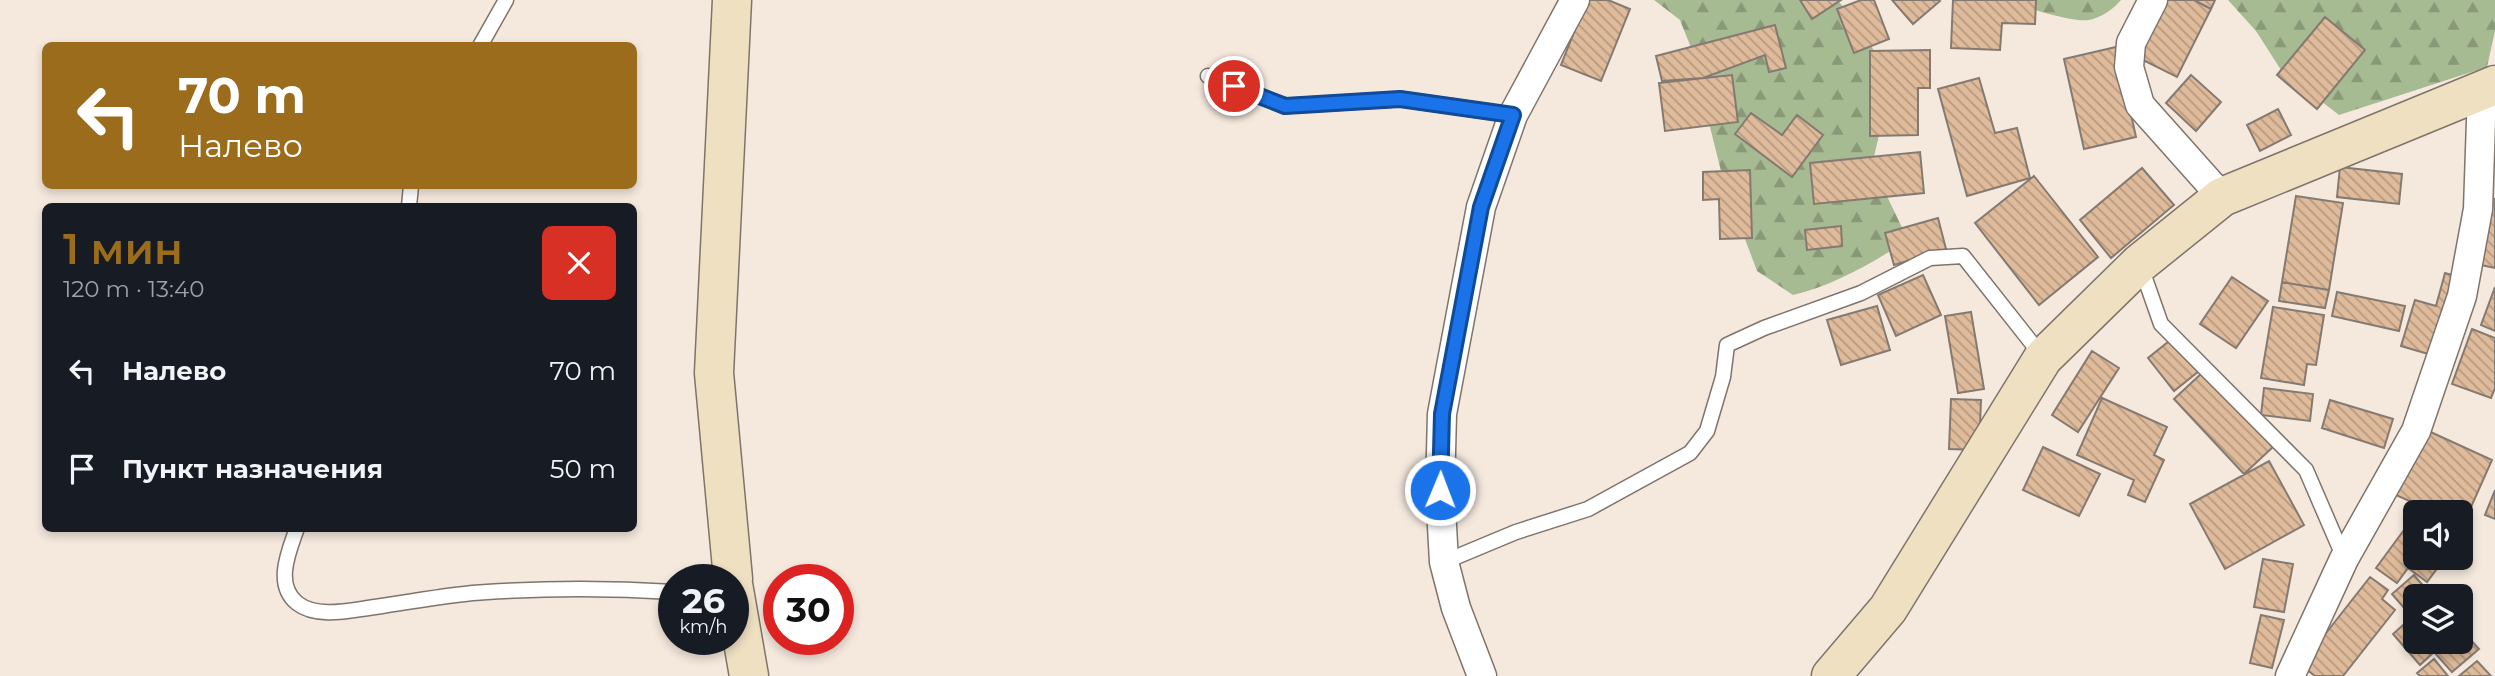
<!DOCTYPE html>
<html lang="ru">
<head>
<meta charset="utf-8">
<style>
  body { margin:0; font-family:Montserrat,sans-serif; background:#242831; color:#f1f3f6; height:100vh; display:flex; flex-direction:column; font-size:26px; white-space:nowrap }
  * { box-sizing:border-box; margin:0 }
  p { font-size:23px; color:#9ea1a6 }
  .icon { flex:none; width:38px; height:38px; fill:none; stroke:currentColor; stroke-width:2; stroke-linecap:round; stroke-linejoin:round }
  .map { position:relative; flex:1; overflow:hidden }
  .side { position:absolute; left:42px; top:203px; width:595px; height:329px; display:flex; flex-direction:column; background:#171b24; border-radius:10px; box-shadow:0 4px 10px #0003 }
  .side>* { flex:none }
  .guide { position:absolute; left:42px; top:42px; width:595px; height:147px; border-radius:10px; box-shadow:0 4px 10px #0003; background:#9a6c1c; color:#fff; overflow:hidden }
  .tools { position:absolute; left:2403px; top:500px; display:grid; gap:14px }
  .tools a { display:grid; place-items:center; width:70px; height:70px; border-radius:10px; background:#171b24; box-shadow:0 4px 10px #0003; font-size:35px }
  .speed { position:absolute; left:658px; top:564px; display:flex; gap:14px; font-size:35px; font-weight:700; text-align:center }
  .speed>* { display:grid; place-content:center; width:91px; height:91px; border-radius:50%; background:#171b24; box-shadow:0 4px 10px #0003; line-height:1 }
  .speed small { font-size:18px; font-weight:400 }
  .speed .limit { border:10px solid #d22; background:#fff; color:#111 }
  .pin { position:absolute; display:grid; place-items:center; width:60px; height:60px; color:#fff; margin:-30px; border:4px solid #fff; border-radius:50%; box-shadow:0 2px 7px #0007 }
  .me { position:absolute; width:77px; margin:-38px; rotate:1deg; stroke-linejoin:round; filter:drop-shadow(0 0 5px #0008) }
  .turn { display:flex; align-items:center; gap:24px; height:147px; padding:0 21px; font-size:32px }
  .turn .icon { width:91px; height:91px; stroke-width:2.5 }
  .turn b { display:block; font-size:49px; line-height:60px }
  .round { display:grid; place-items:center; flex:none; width:74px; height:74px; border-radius:10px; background:#242831 }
  .overview { display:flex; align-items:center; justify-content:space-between; height:119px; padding:0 21px }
  h1 { font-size:42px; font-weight:600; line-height:52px; color:#9a6c1c }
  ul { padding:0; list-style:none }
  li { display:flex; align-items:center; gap:21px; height:98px; padding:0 21px }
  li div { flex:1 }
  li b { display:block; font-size:26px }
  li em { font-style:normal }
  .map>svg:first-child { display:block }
  .forest { fill:url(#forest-firs) }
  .building { fill:url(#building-back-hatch); stroke:#857a71; stroke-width:2 }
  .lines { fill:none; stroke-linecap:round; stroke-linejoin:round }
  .lane-casing { stroke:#7f746b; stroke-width:17 }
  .street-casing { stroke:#7f746b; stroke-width:31 }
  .secondary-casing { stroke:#7f746b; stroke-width:41 }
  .lane { stroke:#fff; stroke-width:14 }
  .street { stroke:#fff; stroke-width:28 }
  .secondary { stroke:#efe0c2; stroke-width:38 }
  .route-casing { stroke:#114b97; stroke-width:18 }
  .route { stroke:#1a73e8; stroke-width:12 }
</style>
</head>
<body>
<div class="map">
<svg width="2495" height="676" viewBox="0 0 2495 676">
  <defs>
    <pattern id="forest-firs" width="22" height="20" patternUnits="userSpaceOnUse" patternTransform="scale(1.75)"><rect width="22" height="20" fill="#a7bb93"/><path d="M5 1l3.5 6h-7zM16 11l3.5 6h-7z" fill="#899978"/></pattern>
    <pattern id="building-back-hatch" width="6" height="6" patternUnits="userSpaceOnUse" patternTransform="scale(1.75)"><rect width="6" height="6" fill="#dfbb9b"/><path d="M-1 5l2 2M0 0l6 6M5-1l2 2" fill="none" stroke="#b6997f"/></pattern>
  </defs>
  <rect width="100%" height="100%" fill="#f5e9de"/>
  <!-- forest -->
  <path class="forest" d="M 1654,0 L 1837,0 L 1854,18 L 1892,80 L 1872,165 L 1908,240 C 1872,263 1835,285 1793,295 L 1757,271 L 1724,183 L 1707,115 L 1703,78 L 1680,20 Z
    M 2010,0 L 2121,0 C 2114,9 2100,18 2089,20 C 2077,23 2020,7 2010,0 Z
    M 2228,0 L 2495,0 L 2495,31 L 2487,67 L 2339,115 L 2281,70 L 2256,31 Z"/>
  <!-- building -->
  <path class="building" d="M 1587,0 L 1608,0 L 1630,9 L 1601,81 L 1561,65 Z
    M 1800,0 L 1841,0 L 1812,19 Z
    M 1861,0 L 1874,0 L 1889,39 L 1854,53 L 1837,9 Z
    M 1892,0 L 1939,0 L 1940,1 L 1913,24 Z
    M 1953,0 L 2036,0 L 2035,24 L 2002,23 L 2000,50 L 1951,48 Z
    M 2166,0 L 2194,0 L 2211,9 L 2177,77 L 2137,57 Z
    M 2194,0 L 2215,0 L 2211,9 Z
    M 2325,17 L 2365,50 L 2317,109 L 2277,75 Z
    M 1775,25 L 1786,68 L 1769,72 L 1765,55 L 1703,78 L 1662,81 L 1656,56 Z
    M 2116,47 L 2136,137 L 2084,149 L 2064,59 Z
    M 1930,50 L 1930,88 L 1918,88 L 1918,135 L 1870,136 L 1870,51 Z
    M 1732,75 L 1738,122 L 1665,131 L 1659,83 Z
    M 2191,75 L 2221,102 L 2196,131 L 2166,103 Z
    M 1979,78 L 1995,133 L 2017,128 L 2030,178 L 1967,196 L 1938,89 Z
    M 2278,109 L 2291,135 L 2260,151 L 2247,125 Z
    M 1751,113 L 1782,135 L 1797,115 L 1823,135 L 1792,177 L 1735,134 Z
    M 1920,152 L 1924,193 L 1814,204 L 1810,163 Z
    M 2340,167 L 2402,174 L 2399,204 L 2337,197 Z
    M 2142,168 L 2174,205 L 2111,258 L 2080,220 Z
    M 1750,170 L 1752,238 L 1720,239 L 1719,199 L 1703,200 L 1703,172 Z
    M 2034,176 L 2098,257 L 2039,305 L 1975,223 Z
    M 2296,196 L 2343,203 L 2329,290 L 2282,282 Z
    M 2491,198 L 2495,199 L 2495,268 L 2476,264 Z
    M 1938,218 L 1946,249 L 1894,265 L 1885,233 Z
    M 1841,226 L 1842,246 L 1807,250 L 1805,230 Z
    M 2445,273 L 2458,277 L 2435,356 L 2401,346 L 2415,300 L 2436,306 Z
    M 1923,275 L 1941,315 L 1896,336 L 1878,295 Z
    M 2232,277 L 2268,301 L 2236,348 L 2200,324 Z
    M 2282,282 L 2329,290 L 2325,308 L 2279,301 Z
    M 2495,287 L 2495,331 L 2481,325 Z
    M 2337,292 L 2405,306 L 2399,331 L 2332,316 Z
    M 1877,306 L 1890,350 L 1841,365 L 1827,320 Z
    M 2273,307 L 2324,315 L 2316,365 L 2307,364 L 2304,385 L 2261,378 Z
    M 1971,312 L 1984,389 L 1958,393 L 1945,316 Z
    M 2472,329 L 2495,338 L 2495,388 L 2491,398 L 2452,384 Z
    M 2173,338 L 2199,371 L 2174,391 L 2148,358 Z
    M 2092,351 L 2119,368 L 2078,432 L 2052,415 Z
    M 2203,372 L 2273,447 L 2244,474 L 2174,399 Z
    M 2264,388 L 2313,394 L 2310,421 L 2261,415 Z
    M 2102,398 L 2167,427 L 2154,455 L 2164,460 L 2145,502 L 2128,495 L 2134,480 L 2077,455 Z
    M 1951,399 L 1981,400 L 1979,450 L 1949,449 Z
    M 2330,400 L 2393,419 L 2384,448 L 2322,428 Z
    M 2424,429 L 2492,460 L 2463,525 L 2460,523 L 2460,513 L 2436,513 L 2396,495 Z
    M 2043,447 L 2100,474 L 2079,516 L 2023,490 Z
    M 2269,461 L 2304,525 L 2225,569 L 2190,504 Z
    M 2495,490 L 2495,519 L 2485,515 Z
    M 2415,515 L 2415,558 L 2445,558 L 2427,582 L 2408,568 L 2397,583 L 2376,568 Z
    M 2263,559 L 2293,564 L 2284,612 L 2254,607 Z
    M 2414,575 L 2433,597 L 2415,597 L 2415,642 L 2460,642 L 2460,628 L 2479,649 L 2452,672 L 2434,652 L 2420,665 L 2393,634 L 2412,617 L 2392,594 Z
    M 2370,577 L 2388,590 L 2382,599 L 2395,610 L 2343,676 L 2315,676 L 2301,665 Z
    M 2261,615 L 2284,620 L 2272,668 L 2250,663 Z
    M 2434,659 L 2448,676 L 2420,676 L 2417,673 Z
    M 2477,661 L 2491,676 L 2459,676 Z"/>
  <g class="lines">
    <defs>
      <path id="lane" d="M 480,46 L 506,0
        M 1208,76 L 1285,106 L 1400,99 L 1513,115
        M 409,206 L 411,186
        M 2141,267 L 2161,324 L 2306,470 L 2344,558
        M 297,528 C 289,551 274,584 297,603 C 317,619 351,610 375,607 C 412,602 449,594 487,592 C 548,588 612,588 674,592
        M 1444,562 L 1516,532 L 1588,509 L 1690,453 L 1707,431 L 1723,377 L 1727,345 L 1764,328 L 1861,293 L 1930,258 L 1963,256 L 2042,356"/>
      <path id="street" d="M 2153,0 L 2131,43 L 2129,67 L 2140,105 L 2222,197
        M 1482,676 L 1456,608 L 1444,562 L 1440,490 L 1442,414 L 1481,207 L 1513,115 L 1575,0
        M 2290,676 L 2344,559 L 2416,431 L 2462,296 L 2478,209 L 2482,91"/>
      <path id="secondary" d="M 732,0 L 714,373 L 733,579
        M 733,584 L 749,676
        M 1831,676 L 1888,609 L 2043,358 L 2140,263 L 2222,197 L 2495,85"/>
    </defs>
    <!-- lane casing -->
    <use href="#lane" class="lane-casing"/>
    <!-- street casing -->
    <use href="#street" class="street-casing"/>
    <!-- secondary casing -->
    <use href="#secondary" class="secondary-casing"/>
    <!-- lane -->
    <use href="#lane" class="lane"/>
    <!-- street -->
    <use href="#street" class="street"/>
    <!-- secondary -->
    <use href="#secondary" class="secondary"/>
  </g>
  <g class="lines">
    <defs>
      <path id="route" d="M 1234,86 L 1285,106 L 1400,99 L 1513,115 L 1481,207 L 1442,414 L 1440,490"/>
    </defs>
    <!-- route casing -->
    <use href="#route" class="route-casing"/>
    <!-- route -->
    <use href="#route" class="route"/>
  </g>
</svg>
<div class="tools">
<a><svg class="icon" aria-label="sound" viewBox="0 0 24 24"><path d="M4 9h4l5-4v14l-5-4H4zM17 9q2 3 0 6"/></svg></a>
<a><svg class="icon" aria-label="layers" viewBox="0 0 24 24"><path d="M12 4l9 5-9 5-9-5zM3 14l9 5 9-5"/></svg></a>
</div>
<div class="speed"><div>26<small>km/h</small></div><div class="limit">30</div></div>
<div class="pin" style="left:1234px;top:86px;background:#d93025"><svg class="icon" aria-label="arrive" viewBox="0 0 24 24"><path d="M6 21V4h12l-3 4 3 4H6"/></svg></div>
<svg class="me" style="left:1440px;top:490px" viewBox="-20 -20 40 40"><circle r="17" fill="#1a73e8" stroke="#fff" stroke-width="3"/><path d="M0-11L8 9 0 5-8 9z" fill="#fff"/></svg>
<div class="guide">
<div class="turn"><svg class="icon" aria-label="left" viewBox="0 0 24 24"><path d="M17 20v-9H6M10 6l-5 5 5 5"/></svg><div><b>70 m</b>Налево</div></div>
</div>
<section class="side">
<div class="overview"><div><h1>1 мин</h1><p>120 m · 13:40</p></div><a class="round" style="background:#d93025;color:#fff"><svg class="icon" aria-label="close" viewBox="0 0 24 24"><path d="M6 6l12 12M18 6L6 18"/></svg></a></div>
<ul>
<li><svg class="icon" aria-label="left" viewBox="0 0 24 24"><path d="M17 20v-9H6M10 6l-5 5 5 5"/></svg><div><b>Налево</b></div><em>70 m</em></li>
<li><svg class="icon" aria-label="arrive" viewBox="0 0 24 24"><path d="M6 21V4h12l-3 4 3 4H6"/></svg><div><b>Пункт назначения</b></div><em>50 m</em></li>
</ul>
</section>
</div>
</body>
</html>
